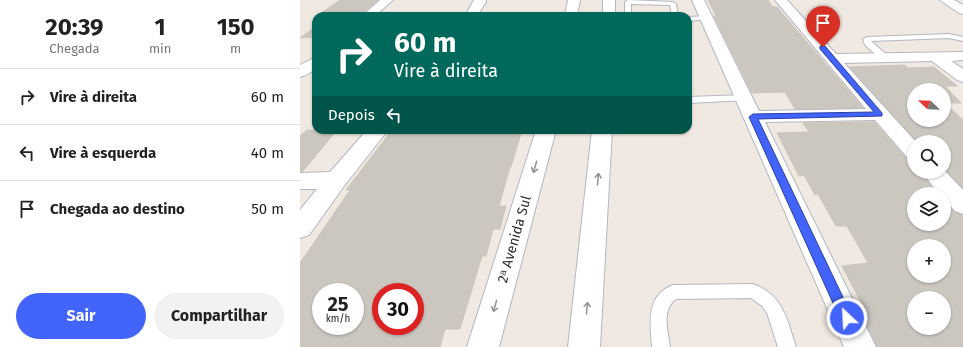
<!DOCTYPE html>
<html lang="pt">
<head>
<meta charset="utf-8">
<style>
  body { margin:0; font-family:"Fira Sans",sans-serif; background:#f2f2f2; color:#222; height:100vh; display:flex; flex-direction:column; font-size:15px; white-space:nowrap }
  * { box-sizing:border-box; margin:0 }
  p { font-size:13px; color:#767676 }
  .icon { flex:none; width:22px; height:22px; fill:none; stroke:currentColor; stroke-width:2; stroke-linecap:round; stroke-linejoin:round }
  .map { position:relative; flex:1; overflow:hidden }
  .side { display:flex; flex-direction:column; background:#fff; width:300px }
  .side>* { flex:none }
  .hud { position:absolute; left:12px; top:12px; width:380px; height:122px; border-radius:12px; box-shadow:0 1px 3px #0004; background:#00695c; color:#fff; overflow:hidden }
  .needle { width:26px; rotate:293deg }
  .fabs { position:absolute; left:607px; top:83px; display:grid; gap:8px }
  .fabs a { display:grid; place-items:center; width:44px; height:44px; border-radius:50%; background:#fff; box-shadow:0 1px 3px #0004; font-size:20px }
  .speed { position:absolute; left:12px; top:283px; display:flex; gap:8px; font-size:20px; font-weight:700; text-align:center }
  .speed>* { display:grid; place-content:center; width:52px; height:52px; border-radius:50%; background:#fff; box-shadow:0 1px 3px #0004; line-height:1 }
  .speed small { font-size:10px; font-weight:400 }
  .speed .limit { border:6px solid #d22; background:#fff; color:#111 }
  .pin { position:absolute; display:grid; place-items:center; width:34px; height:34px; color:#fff; margin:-41px -17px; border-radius:50% 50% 50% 0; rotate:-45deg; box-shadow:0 0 4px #0007 }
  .pin .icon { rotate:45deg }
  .me { position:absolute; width:44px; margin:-22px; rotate:335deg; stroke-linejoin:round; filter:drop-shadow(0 0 3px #0008) }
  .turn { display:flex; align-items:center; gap:14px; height:84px; padding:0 16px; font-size:18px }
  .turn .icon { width:52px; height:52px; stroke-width:2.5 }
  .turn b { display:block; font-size:28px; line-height:34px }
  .then { display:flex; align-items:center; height:38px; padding:0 16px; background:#0003; gap:8px; font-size:15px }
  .eta { display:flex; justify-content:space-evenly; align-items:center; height:68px; text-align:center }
  .eta b { font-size:24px; font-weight:700; line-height:28px }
  .action { display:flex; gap:8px; margin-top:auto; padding:8px 16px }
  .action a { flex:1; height:46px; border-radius:24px; background:#4264fb; color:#fff; font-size:16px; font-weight:700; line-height:46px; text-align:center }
  .action a+a { background:#f2f2f2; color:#222 }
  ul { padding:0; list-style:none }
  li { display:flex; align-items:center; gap:12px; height:56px; padding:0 16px; border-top:1px solid #e0e0e0 }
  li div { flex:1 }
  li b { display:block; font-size:15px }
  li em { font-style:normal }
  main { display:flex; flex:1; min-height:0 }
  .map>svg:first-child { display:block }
  .building { fill:#cbc7bf; stroke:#cbc5ba; fill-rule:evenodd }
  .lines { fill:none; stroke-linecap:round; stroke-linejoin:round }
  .service-casing { stroke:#b4b7c1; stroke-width:2 }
  .minor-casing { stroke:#b4b7c1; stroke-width:2 }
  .tertiary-casing { stroke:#b4b7c1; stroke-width:2 }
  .service { fill:#fff; fill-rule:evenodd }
  .minor { fill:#fff; fill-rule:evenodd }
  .tertiary { fill:#fff; fill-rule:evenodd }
  .oneway { stroke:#969696 }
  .route { fill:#4264fb; stroke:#2b41a3 }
  .labels { text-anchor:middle; stroke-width:3; stroke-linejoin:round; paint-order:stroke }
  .street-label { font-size:14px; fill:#2e2e2e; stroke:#fff }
</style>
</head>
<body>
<main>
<section class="side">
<div class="eta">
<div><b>20:39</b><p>Chegada</p></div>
<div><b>1</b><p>min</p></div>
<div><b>150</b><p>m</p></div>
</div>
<ul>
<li><svg class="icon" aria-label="right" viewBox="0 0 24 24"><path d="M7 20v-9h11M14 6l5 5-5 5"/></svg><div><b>Vire à direita</b></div><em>60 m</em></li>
<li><svg class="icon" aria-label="left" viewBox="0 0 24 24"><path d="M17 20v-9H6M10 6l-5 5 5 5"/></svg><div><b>Vire à esquerda</b></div><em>40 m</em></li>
<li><svg class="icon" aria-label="arrive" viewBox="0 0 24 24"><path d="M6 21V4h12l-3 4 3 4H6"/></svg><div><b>Chegada ao destino</b></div><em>50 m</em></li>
</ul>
<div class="action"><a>Sair</a><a>Compartilhar</a></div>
</section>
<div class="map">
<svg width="663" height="347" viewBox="0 0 663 347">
  <rect width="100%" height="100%" fill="#efe9e1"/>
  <!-- building -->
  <path class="building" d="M 40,0 L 78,0 L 59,16 L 17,16 Z
    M 408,0 L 468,0 L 473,7 L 477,7 L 563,108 L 495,109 L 485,92 L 452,93 L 414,16 L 416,16 Z
    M 16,26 L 16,37 L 0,38 Z
    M 605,65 L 608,68 L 634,67 L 657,86 L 645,86 L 661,103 L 645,103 L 663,120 L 663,188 L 644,169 L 644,142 L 617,142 L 550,67 ZM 614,90 L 644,90 L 644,120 L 614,120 Z
    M 574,122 L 606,158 L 614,160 L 614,172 L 621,172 L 637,194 L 614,194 L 614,224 L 644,224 L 644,201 L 654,212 L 663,215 L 663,347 L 577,347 L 560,311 L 565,310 L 542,266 L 568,263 L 547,226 L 536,226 L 518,194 L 515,195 L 504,175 L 499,176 L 477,133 L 509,132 L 503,123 ZM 614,246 L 644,246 L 644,276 L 614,276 ZM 614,298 L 644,298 L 644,328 L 614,328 Z
    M 7,130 L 37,130 L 3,171 L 0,172 L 0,136 Z
    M 92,130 L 222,130 L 211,167 L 210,167 L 199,206 L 206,206 L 200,229 L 193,229 L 186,256 L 182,256 L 160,329 L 145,329 L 140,347 L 0,347 L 0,263 L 50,190 L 46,190 ZM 21,292 L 55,292 L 55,326 L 21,326 ZM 81,292 L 115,292 L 115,326 L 81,326 Z"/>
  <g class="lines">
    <defs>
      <path id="service" d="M 328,0 L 373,2 L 376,4 L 378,16 L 372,16 L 370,5 L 331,4 L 331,16 L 325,16 L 325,2 Z
        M 407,16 L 410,18 L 409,19 L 388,21 L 388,17 Z
        M 649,34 L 663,37 L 663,41 L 649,38 L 571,41 L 588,56 L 589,58 L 585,60 L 582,60 L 565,45 L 563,39 L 567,37 Z
        M 445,95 L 448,96 L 450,98 L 448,100 L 388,103 L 388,97 Z
        M 453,284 C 483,295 487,319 496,347 L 478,347 L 467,313 L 462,306 L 451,298 L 376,299 C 361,310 368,332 370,347 L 352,347 C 350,323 346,295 373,285 Z"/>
      <path id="minor" d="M 80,0 L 93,0 L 75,16 L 62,16 Z
        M 174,0 L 186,0 L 186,2 L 177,16 L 165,16 Z
        M 392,0 L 404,0 L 459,111 L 566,109 L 475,0 L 487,0 L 536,54 L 663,52 L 663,60 L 651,61 L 663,69 L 663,82 L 657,80 L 632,61 L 544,63 L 616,142 L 614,142 L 614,159 L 607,157 L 575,120 L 465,122 L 576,347 L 544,347 Z
        M 640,0 L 654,0 L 663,5 L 663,14 L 659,13 Z
        M 16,57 L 16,69 L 6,75 L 0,77 L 0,65 Z
        M 67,130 L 88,130 L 44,186 L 9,235 L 0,238 L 0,210 L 17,189 L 0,189 L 0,173 L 30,172 Z
        M 644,170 L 663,190 L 663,214 L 655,211 L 644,199 L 644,194 L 639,194 L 622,172 L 644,172 Z"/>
      <path id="tertiary" d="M 268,0 L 280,0 L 277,16 L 265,16 Z
        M 303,0 L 315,0 L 315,16 L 303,16 Z
        M 236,130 L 256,130 L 199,347 L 167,347 Z
        M 292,130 L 312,130 L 300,347 L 268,347 Z"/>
    </defs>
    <!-- service casing -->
    <use href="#service" class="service-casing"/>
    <!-- minor casing -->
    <use href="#minor" class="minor-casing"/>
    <!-- tertiary casing -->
    <use href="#tertiary" class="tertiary-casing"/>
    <!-- service -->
    <use href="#service" class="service"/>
    <!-- minor -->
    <use href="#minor" class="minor"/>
    <!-- tertiary -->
    <use href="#tertiary" class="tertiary"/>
  </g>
  <!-- one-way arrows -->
  <defs><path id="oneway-shaft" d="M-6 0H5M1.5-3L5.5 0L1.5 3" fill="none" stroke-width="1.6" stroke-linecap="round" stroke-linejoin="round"/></defs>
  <g class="oneway">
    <use href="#oneway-shaft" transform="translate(235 167) rotate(106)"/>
    <use href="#oneway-shaft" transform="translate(298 179) rotate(-85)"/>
    <use href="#oneway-shaft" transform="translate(195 306) rotate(106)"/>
    <use href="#oneway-shaft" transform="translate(287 308) rotate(-85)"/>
  </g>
  <!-- route -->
  <path class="route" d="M 520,46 L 525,46 L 582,113 L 582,116 L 458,119 L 551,314 L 553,318 L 551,323 L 547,324 L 542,323 L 449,117 L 453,114 L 574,112 L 520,49 Z"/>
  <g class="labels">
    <!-- street labels -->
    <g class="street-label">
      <text transform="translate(214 239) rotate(-74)" y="5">2ᵃ Avenida Sul</text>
    </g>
  </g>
</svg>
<div class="fabs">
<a><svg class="needle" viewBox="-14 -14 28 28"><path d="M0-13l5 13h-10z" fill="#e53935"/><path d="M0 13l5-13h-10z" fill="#767676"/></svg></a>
<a><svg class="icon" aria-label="search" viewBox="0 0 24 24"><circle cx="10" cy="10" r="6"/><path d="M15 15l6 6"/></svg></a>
<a><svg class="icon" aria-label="layers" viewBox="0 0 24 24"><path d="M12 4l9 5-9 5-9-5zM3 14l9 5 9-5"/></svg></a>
<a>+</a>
<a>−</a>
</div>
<div class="speed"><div>25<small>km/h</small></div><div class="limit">30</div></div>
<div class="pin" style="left:523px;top:47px;background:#d93025"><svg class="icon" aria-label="arrive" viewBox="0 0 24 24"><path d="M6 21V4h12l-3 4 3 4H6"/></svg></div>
<svg class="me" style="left:547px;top:318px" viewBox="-20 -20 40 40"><circle r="17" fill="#4264fb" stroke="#fff" stroke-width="3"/><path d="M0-11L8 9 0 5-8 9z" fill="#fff"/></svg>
<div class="hud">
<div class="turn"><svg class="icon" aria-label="right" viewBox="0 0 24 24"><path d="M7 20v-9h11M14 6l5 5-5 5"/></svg><div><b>60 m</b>Vire à direita</div></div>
<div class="then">Depois<svg class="icon" aria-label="left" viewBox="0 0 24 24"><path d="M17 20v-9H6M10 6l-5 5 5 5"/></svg></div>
</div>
</div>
</main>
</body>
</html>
